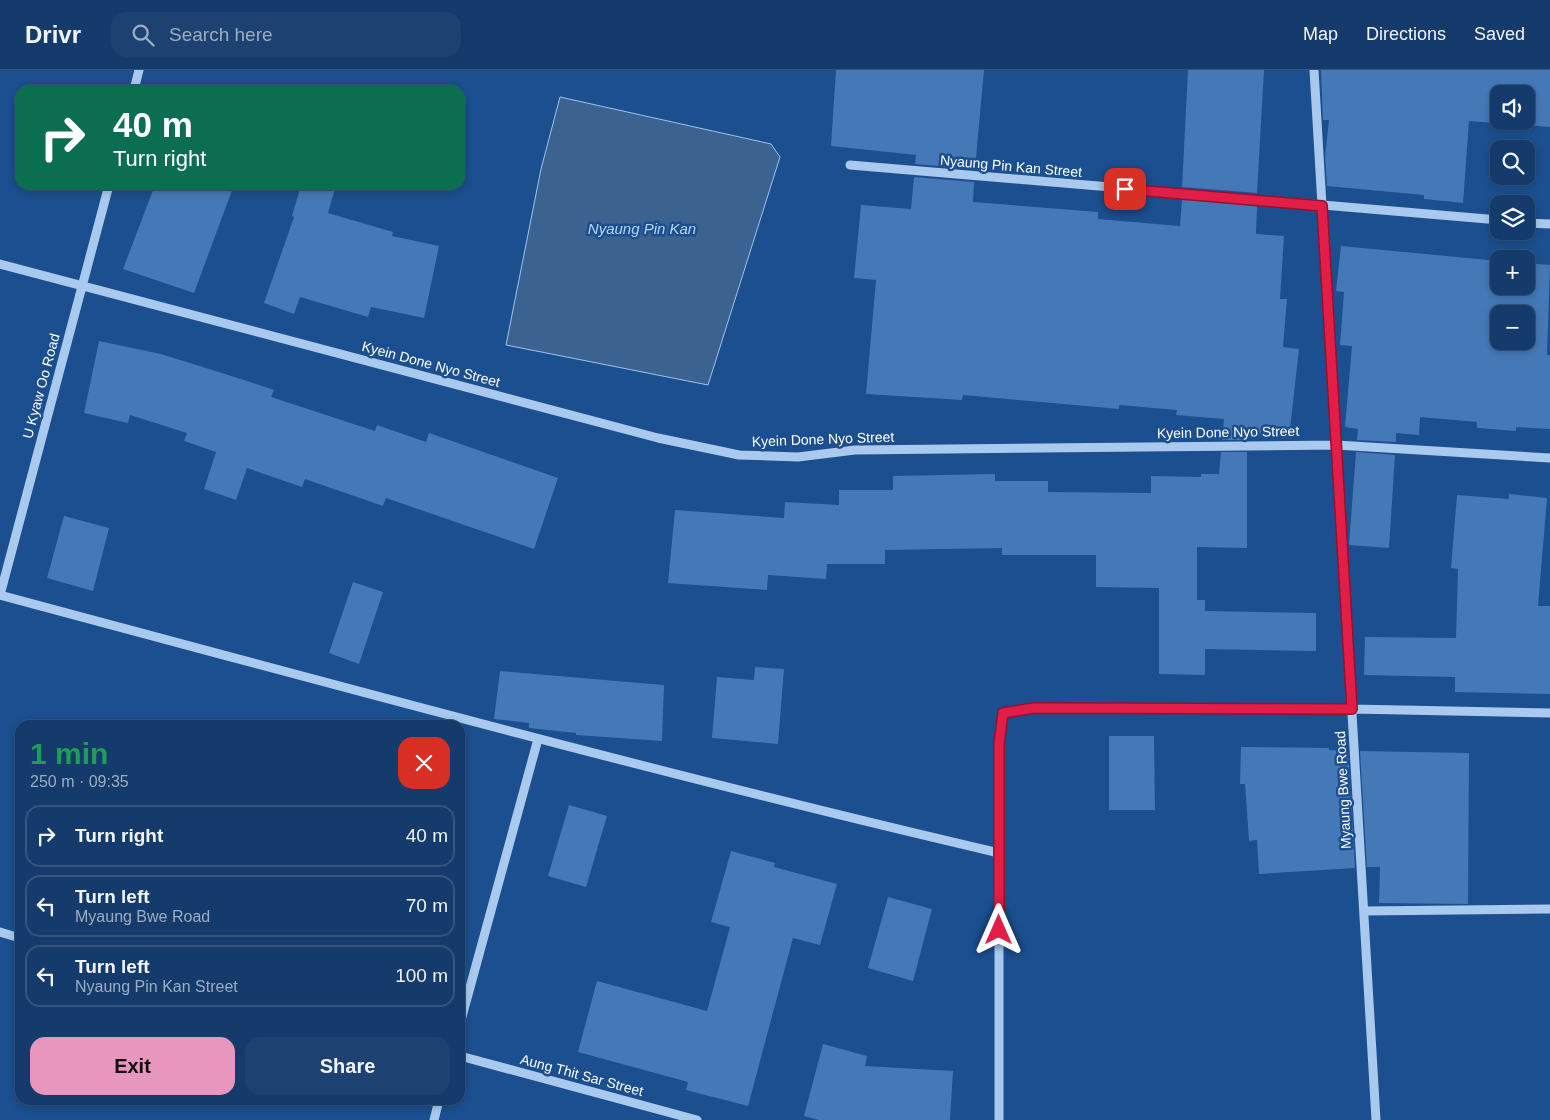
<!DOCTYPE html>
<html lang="en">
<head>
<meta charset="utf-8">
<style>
  body { margin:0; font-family:Arial,sans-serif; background:#1d4271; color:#f1f3f6; height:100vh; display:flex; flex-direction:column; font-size:19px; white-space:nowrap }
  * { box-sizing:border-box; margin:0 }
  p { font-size:16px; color:#9dadc1 }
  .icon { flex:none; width:28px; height:28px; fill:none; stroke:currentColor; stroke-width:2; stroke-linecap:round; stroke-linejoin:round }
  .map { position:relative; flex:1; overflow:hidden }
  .details { position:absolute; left:15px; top:650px; width:450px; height:385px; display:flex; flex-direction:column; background:#143b6b; border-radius:15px; box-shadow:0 2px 8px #0003,0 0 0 1px #33557e }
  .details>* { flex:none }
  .guide { position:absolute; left:15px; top:15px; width:450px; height:105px; border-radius:15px; box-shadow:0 2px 8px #0003,0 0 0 1px #33557e; background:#0b6e4f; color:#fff; overflow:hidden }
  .fabs { position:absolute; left:1490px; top:15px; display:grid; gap:10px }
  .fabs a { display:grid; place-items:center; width:45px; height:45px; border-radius:10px; background:#143b6b; box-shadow:0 2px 8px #0003,0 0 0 1px #33557e; font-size:25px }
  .pin { position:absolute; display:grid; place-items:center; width:42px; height:42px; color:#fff; margin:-21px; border-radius:10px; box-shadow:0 2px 8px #0006 }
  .me { position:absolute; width:55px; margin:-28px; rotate:0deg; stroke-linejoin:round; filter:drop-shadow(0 0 4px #0008) }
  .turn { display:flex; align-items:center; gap:18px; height:105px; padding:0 15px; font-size:22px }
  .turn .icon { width:65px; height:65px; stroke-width:2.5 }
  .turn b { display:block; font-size:35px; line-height:42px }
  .round { display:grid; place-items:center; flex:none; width:52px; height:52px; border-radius:15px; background:#1d4271 }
  .overview { display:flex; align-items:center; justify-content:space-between; height:85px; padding:0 15px }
  h1 { font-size:30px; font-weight:700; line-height:38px; color:#1e9e55 }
  .action { display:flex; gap:10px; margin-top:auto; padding:10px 15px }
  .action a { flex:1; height:58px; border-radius:15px; background:#e797bd; color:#111; font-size:20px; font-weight:700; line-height:58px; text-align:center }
  .action a+a { background:#1d4271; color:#f1f3f6 }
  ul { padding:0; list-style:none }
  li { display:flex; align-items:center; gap:15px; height:62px; margin:0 10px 8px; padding:0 5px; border:2px solid #33557e; border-radius:15px }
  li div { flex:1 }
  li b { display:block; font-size:19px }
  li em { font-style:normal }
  header { display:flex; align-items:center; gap:30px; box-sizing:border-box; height:70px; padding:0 25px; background:#143b6b; border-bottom:1px solid #33557e }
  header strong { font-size:24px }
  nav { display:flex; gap:28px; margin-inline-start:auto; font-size:18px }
  .search { width:350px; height:45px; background:#1d4271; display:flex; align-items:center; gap:12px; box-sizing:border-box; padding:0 18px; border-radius:15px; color:#9dadc1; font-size:19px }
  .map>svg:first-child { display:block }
  .water { fill:#3c6290; stroke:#9cc4f0 }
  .building { fill:#4478b7; fill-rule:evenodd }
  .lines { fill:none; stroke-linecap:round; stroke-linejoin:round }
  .minor { stroke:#a9c9ee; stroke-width:9 }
  .route-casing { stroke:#92132f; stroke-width:12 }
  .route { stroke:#e11d48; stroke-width:9 }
  .labels { text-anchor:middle; stroke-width:5; stroke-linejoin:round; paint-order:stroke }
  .street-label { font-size:14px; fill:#fff; stroke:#1b4f8f }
  .water-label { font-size:15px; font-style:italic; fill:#b5d3f5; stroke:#1b4f8f }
</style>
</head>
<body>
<header>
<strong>Drivr</strong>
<div class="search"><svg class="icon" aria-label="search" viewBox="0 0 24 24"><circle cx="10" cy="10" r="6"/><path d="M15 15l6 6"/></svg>Search here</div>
<nav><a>Map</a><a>Directions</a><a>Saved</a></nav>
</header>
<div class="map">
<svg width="1550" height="1050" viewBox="0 0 1550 1050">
  <rect width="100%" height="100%" fill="#1b4f8f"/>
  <!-- water -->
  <path class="water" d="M 560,27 L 771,74 L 780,87 L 708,315 L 506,275 L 541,99 Z"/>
  <!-- building -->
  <path class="building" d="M 836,0 L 984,0 L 975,99 L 915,94 L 916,85 L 831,76 Z
    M 1188,0 L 1264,0 L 1257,123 L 1182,117 Z
    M 1321,0 L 1550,0 L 1550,57 L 1469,51 L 1463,133 L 1424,129 L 1424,125 L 1327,116 L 1325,87 L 1329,50 L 1323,50 ZM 1499,24 L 1526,24 L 1526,51 L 1499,51 Z
    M 914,107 L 974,112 L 973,132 L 1098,142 L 1098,149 L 1180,156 L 1182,129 L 1257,136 L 1256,164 L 1284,166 L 1280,229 L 1287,229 L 1283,277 L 1299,279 L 1289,368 L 1247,364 L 1247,370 L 1222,370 L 1224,349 L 1176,345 L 1177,340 L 1119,335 L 1119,339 L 963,325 L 962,330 L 866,324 L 876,210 L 854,208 L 861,135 L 911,139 Z
    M 155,115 L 234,115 L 194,223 L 123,199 Z
    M 301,115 L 336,115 L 328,143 L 393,162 L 392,166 L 439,176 L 424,248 L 371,237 L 368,247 L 300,227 L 294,244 L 264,233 L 294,147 L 292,146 Z
    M 1341,176 L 1499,191 L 1499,216 L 1526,216 L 1526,193 L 1550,195 L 1547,285 L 1550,285 L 1550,359 L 1516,357 L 1516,361 L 1477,358 L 1477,352 L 1420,347 L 1419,365 L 1396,363 L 1396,372 L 1357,370 L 1358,359 L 1345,357 L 1352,276 L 1340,275 L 1344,222 L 1336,221 ZM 1499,244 L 1526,244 L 1526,271 L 1499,271 Z
    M 99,271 L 161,284 L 241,309 L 274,320 L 271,327 L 375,361 L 377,355 L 426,372 L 429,363 L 558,408 L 534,479 L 386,428 L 383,436 L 305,409 L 302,417 L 247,398 L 236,430 L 204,419 L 216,382 L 184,371 L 187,363 L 130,345 L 128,353 L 84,343 Z
    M 1221,382 L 1247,382 L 1247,478 L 1197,477 L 1197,530 L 1205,530 L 1205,541 L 1316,543 L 1316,581 L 1205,579 L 1205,605 L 1159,604 L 1159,518 L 1096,517 L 1096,485 L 1002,485 L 1002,478 L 885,480 L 885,494 L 827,494 L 826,509 L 768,505 L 767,520 L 668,513 L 675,440 L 784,448 L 785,432 L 839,435 L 839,420 L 893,420 L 893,406 L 995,404 L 995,411 L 1048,411 L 1048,422 L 1151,423 L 1151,406 L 1201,407 L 1201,404 L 1219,404 Z
    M 1356,382 L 1395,385 L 1389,478 L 1349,475 Z
    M 1509,424 L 1547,428 L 1538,536 L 1550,536 L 1550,624 L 1455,622 L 1455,607 L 1364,605 L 1365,567 L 1456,568 L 1458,499 L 1451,498 L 1457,425 L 1509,429 Z
    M 64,446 L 109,458 L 93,521 L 47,508 Z
    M 353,512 L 383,522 L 359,594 L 329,583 Z
    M 755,597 L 784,599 L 778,674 L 712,668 L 717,607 L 754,610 Z
    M 500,601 L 664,615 L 662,671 L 576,665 L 576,663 L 529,658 L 529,653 L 494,649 Z
    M 1109,666 L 1154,666 L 1155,740 L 1109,740 Z
    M 1241,677 L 1329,678 L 1329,680 L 1348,681 L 1355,798 L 1259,804 L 1257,770 L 1249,771 L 1245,714 L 1240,714 Z
    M 1360,681 L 1469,683 L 1468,834 L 1379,833 L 1380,797 L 1367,797 Z
    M 569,735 L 607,746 L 586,817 L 548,806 Z
    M 731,781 L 775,793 L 774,797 L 837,814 L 820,875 L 793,868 L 748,1036 L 686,1020 L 688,1012 L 578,982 L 597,911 L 707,941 L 730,857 L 711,852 Z
    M 888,827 L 932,839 L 913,911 L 868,898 Z
    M 823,974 L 867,986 L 865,996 L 953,1001 L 950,1050 L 819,1050 L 804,1046 Z"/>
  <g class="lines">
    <!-- minor -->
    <path class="minor" d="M 1314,0 L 1376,1050
      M 134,20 L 139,0
      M 850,95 L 1499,150
      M 1526,153 L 1550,154
      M 0,194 L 658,368 L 739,385 L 798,387 L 855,380 L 1336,375 L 1550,388
      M 0,525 C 332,614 664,705 999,783
      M 0,525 L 109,115
      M 1364,841 L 1550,839
      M 0,862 L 20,868
      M 460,954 L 538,669
      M 460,986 L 697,1050
      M 434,1050 L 439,1030
      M 999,1050 L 999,674 L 1003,643 L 1034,638 L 1352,639 L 1550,643"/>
  </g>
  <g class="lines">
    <defs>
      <path id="route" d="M 999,860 L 999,674 L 1003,643 L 1034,638 L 1352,639 L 1322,136 L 1125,119"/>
    </defs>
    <!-- route casing -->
    <use href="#route" class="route-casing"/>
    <!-- route -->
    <use href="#route" class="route"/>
  </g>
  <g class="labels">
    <!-- street labels -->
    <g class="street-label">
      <text transform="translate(1011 96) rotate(5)" y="5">Nyaung Pin Kan Street</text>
      <text transform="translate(431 294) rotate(15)" y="5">Kyein Done Nyo Street</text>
      <text transform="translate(41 316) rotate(-75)" y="5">U Kyaw Oo Road</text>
      <text transform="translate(1228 362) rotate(-1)" y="5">Kyein Done Nyo Street</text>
      <text transform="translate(823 369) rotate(-2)" y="5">Kyein Done Nyo Street</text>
      <text transform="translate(1343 720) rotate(-93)" y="5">Myaung Bwe Road</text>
      <text transform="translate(582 1005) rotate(15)" y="5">Aung Thit Sar Street</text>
    </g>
    <!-- water labels -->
    <g class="water-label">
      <text x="642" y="164">Nyaung Pin Kan</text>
    </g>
  </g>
</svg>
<div class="fabs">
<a><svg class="icon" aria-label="sound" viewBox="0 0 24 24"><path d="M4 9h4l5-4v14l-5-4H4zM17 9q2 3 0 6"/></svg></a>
<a><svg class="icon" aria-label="search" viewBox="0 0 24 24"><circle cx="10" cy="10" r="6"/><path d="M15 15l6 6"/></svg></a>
<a><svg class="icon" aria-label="layers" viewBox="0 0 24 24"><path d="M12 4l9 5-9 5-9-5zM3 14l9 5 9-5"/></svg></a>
<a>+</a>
<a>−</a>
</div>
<div class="pin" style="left:1125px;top:119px;background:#d93025"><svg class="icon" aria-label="arrive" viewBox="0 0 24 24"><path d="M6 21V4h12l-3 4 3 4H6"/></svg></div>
<svg class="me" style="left:999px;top:860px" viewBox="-20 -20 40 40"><path d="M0-17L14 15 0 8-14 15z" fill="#e11d48" stroke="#fff" stroke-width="4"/></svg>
<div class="guide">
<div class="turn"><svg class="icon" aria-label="right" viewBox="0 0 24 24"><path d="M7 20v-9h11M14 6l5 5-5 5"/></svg><div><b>40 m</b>Turn right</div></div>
</div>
<section class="details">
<div class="overview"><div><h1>1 min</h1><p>250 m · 09:35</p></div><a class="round" style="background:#d93025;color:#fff"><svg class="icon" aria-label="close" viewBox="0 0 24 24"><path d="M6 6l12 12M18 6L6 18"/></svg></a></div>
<ul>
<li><svg class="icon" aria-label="right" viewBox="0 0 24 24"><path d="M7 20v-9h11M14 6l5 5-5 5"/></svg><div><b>Turn right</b></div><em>40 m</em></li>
<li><svg class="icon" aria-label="left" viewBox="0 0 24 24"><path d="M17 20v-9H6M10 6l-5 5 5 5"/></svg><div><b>Turn left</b><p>Myaung Bwe Road</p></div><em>70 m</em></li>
<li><svg class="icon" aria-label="left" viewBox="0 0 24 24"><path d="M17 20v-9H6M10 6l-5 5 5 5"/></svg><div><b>Turn left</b><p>Nyaung Pin Kan Street</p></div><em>100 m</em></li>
</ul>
<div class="action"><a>Exit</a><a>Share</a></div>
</section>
</div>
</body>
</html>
